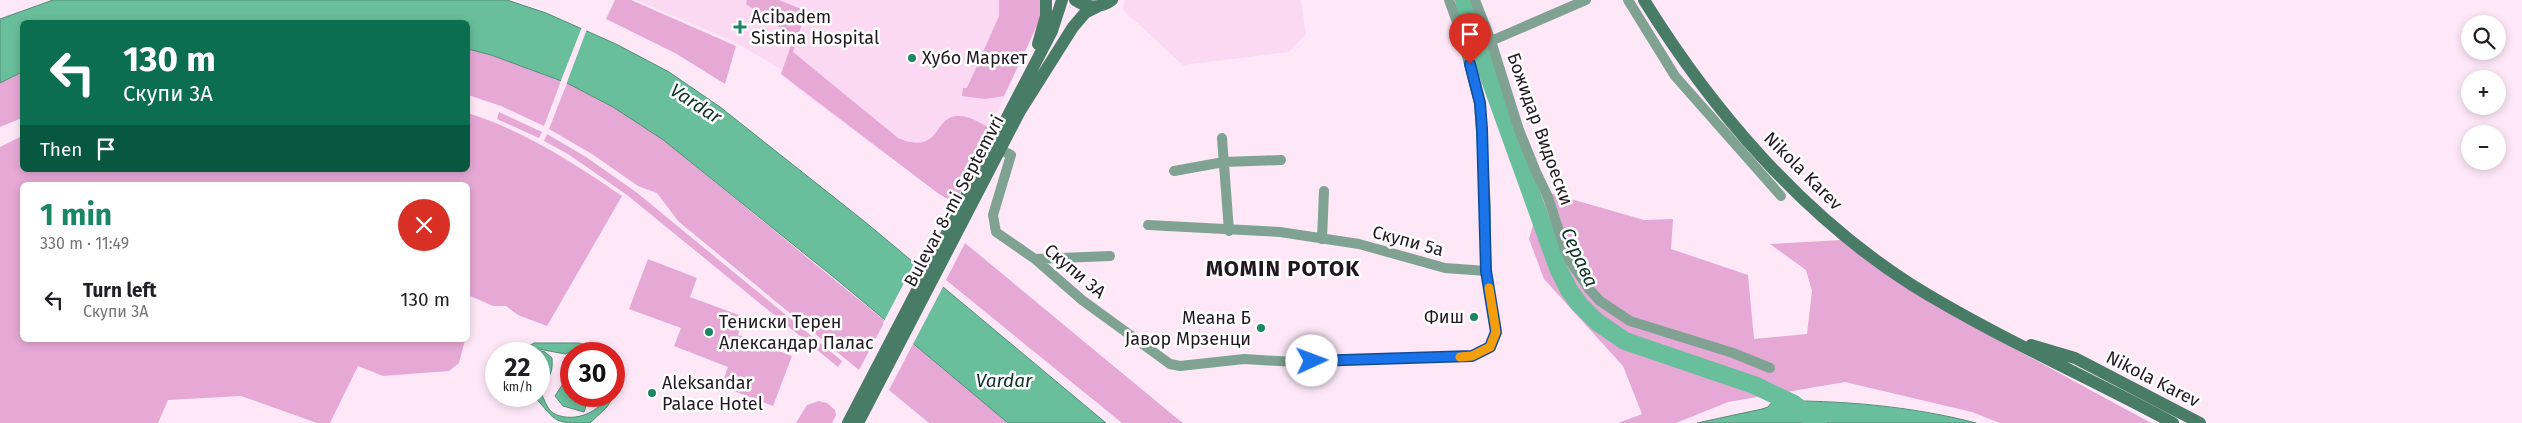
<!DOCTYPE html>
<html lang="en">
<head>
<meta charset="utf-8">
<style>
  body { margin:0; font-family:"Fira Sans",sans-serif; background:#f2f2f2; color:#202124; height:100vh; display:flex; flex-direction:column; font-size:19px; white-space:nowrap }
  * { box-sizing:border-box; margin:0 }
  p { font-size:16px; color:#757577 }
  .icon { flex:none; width:28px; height:28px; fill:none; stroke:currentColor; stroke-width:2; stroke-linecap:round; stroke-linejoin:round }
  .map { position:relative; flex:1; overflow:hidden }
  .sheet { position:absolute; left:20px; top:182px; width:450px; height:160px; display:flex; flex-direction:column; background:#fff; border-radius:8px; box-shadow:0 2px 8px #0003 }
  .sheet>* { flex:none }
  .guide { position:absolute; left:20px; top:20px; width:450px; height:152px; border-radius:8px; box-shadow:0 2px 8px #0003; background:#0b6e4f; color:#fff; overflow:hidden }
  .fabs { position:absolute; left:2461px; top:15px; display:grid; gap:10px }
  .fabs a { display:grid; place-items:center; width:45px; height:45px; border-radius:50%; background:#fff; box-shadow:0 2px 8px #0003; font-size:25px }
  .speed { position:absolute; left:485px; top:342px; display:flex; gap:10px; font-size:25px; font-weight:700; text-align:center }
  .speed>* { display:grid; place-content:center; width:65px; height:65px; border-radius:50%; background:#fff; box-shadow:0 2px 8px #0003; line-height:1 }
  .speed small { font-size:12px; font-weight:400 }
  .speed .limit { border:8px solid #d22; background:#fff; color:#111 }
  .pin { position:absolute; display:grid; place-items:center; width:42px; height:42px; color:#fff; margin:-51px -21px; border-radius:50% 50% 50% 0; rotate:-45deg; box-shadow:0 0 5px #0007 }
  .pin .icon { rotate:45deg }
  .me { position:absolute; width:55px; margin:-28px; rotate:88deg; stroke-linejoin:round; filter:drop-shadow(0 0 4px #0008) }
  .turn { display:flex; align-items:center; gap:18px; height:105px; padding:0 20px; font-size:22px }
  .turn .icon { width:65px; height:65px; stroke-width:2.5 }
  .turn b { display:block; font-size:35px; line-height:42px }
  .then { display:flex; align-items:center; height:48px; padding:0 20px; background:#0003; gap:10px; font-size:19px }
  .round { display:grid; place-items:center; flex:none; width:52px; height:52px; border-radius:26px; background:#f2f2f2 }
  .headline { display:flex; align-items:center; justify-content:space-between; height:85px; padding:0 20px }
  h1 { font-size:30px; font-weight:700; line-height:38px; color:#1b8663 }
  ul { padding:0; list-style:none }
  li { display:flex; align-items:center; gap:15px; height:65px; padding:0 20px }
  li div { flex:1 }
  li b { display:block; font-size:19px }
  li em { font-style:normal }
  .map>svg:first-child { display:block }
  .built { fill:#fcd9f2 }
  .green { fill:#e6a8d5 }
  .water { fill:#69be9b; stroke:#538c76 }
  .pier { fill:#fee8f8 }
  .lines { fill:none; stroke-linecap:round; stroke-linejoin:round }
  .river { stroke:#69be9b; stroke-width:18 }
  .street { stroke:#80a292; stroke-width:10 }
  .secondary { stroke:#487c66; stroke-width:12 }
  .route-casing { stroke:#114b97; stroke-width:12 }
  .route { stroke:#1a73e8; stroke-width:9 }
  .slow { stroke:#f59e0b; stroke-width:9 }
  .poi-dot { fill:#1b8663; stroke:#fff; stroke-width:2 }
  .labels { text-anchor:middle; stroke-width:5; stroke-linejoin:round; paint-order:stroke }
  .poi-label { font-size:18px; fill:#21171e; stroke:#fff; text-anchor:start }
  .street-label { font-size:18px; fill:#21171e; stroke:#fff }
  .water-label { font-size:19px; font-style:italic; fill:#0c3325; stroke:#fff }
  .district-label { font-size:22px; font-weight:bold; letter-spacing:1px; fill:#21171e; stroke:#fff }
</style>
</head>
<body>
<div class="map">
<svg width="2522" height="423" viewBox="0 0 2522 423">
  <rect width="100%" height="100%" fill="#fee8f8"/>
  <!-- built -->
  <path class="built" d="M 636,0 L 1041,0 L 1042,15 L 955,203 L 939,194 L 796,87 L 781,74 L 782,70 L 735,42 Z
    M 1125,0 L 1301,0 L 1306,34 L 1289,52 L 1183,65 L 1123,10 Z"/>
  <!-- green -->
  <path class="green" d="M 615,0 L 631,0 L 736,46 L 725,84 L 675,53 L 606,19 Z
    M 747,0 L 779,0 L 806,11 L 793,52 L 898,138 C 941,156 933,117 957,116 C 969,115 980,123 990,128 L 955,203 L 939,194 L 781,74 L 794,37 L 746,4 Z
    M 999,0 L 1041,0 L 1042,15 L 1004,96 L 985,99 L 962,96 L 963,88 L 967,88 L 999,16 Z
    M 468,49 L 491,55 L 561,81 L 544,126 L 501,106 L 468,95 Z
    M 22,72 L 22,118 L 0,127 L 0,83 Z
    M 567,83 L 613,107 L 662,139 L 885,321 L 859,370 L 678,221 L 657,193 L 638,186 L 592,154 L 549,129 Z
    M 499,112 L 542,132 L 539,138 L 497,119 Z
    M 468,113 C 524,131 573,162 622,196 L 547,326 L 518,315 L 506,306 L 493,306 L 468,295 L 468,185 L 22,185 L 22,340 L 465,340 L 459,363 L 449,371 L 383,376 L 358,366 L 330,423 L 317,423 L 241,396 L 168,400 L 158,423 L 0,423 L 0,147 L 22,136 L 22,170 L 468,170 Z
    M 547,134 L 586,157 L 636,192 L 842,361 L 838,367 L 627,195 L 568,154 L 544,141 Z
    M 1543,191 L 1644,220 L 1673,219 L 1671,249 L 1748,275 L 1754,339 L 1807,334 L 1812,291 L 1806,270 L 1770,244 L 1842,240 L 1956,317 L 2151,423 L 2000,423 L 1972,412 L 1845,382 L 1728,402 L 1676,423 L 1618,423 L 1642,414 L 1623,366 L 1544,279 L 1529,239 Z
    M 965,243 L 1174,416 L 1183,423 L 1122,423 L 946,280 Z
    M 648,259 L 697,278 L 690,297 L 744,317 L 738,335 L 792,356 L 773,406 L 721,386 L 728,367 L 674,346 L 681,328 L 629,309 Z
    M 913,344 L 1008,423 L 929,423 L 889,390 Z
    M 819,401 L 827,403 L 835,410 L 836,415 L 832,423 L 796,423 L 807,405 Z"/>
  <!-- water -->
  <path class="water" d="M 53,0 L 507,0 L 546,13 L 616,44 L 669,72 L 720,107 L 864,221 L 1106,423 L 1008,423 L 836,279 L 662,139 L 613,107 L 567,83 L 491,55 L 468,49 L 468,22 L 22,22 L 22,72 L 0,83 L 0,19 Z
    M 534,343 L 579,343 L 593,347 L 601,354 L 590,354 L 577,350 L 565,354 L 539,349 L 528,354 L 515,354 Z
    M 537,350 L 545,352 L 552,358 C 553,370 551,379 539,385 L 539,354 L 533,354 Z
    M 571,371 L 571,396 L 589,396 L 584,412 L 563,406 L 555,396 Z
    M 539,390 C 544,397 546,408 553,413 C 570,423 598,415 606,396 L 614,396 L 607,407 L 590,423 C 552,423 558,423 534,396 L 539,396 Z
    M 1773,401 C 1839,400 1911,406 1976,423 L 1697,423 L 1762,409 L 1768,407 Z"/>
  <!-- pier -->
  <path class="pier" d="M 582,27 L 587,29 L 566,85 L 560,83 Z
    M 915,262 L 944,285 L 912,346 L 883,323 Z"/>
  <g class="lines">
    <!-- river -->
    <path class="river" d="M 1464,0 L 1471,27 L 1558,268 L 1569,290 L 1579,304 L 1597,322 L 1625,341 L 1754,385 L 1794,404 L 1818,423"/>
    <!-- street -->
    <path class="street" d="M 1475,0 L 1491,41 L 1519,130 L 1536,172 L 1548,197 L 1564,247 L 1570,261 L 1589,289 L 1600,301 L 1630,321 L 1733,353 L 1770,368
      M 1628,0 L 1675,76 L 1781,196
      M 1491,41 L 1586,0
      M 1222,138 L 1229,231
      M 999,149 L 1011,155 L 993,215 L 996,232 L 1035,259 L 1082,300 L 1170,364 L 1180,366 L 1244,359 L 1294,362 L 1472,356 L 1490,347 L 1496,332 L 1486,271 L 1486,207 L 1479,103 L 1461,33 L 1449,0
      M 1174,171 L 1224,162 L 1281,160
      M 1148,225 L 1280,232 L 1359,244 L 1445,268 L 1486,271
      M 1322,239 L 1324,191
      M 1035,259 L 1110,256"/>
    <!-- secondary -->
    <path class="secondary" d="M 1075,0 C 1087,8 1100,9 1112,0
      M 1644,0 C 1712,110 1802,215 1912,285 C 1996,337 2086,376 2173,423
      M 1038,44 L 1046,16 L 1046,0
      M 2031,345 L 2075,358 L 2200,423
      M 848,423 L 1052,31 L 1062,0
      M 858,423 L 1020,111 L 1073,27 L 1085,13 L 1097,7"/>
  </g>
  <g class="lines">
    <defs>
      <path id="route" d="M 1312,361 L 1472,356 L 1490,347 L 1496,332 L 1486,271 L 1482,129 L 1480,103 L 1470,64"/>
    </defs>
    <!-- route casing -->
    <use href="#route" class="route-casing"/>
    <!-- route -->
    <use href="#route" class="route"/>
    <!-- slow -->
    <path class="slow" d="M 1460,357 L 1472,356 L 1490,347 L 1496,332 L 1489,288"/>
  </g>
  <!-- markers -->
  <g class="poi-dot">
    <path d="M737.5 19.5h5v5h5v5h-5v5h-5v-5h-5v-5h5z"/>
    <circle cx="912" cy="58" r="5"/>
    <circle cx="1474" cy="317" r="5"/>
    <circle cx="1261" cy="328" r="5"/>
    <circle cx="709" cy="332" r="5"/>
    <circle cx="652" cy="393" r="5"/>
  </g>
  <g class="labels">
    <!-- poi labels -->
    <g class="poi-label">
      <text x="751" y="23">Acibadem<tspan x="751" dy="21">Sistina Hospital</tspan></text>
      <text x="922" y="64">Хубо Маркет</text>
      <text x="1464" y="323" text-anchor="end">Фиш</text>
      <text x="1251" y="324" text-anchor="end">Меана Б<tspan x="1251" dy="21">Јавор Мрзенци</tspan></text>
      <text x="719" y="328">Тениски Терен<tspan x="719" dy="21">Александар Палас</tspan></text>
      <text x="662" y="389">Aleksandar<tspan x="662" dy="21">Palace Hotel</tspan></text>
    </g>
    <!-- street labels -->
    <g class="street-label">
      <text transform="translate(1540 129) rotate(70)" y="6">Божидар Видоески</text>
      <text transform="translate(1803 171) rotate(45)" y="6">Nikola Karev</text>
      <text transform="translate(954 201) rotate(-62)" y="6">Bulevar 8-mi Septemvri</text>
      <text transform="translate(1408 241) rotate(15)" y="6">Скупи 5а</text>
      <text transform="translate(1075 271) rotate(40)" y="6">Скупи 3А</text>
      <text transform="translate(2153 379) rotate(27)" y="6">Nikola Karev</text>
    </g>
    <!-- water labels -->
    <g class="water-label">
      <text transform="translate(696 103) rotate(33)" y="7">Vardar</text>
      <text transform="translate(1580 257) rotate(65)" y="7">Серава</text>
      <text x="1004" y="387">Vardar</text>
    </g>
    <!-- district labels -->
    <g class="district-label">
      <text x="1283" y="276">MOMIN POTOK</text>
    </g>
  </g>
</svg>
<div class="fabs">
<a><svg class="icon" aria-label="search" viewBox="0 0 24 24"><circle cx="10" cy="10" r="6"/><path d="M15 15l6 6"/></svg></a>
<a>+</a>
<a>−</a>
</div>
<div class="speed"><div>22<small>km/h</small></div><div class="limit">30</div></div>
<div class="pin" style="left:1470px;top:64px;background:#d93025"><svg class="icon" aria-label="arrive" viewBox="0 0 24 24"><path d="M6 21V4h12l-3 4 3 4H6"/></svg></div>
<svg class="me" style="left:1312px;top:361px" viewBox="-20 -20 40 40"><circle r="19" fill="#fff"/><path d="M0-13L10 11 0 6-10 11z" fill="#1a73e8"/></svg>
<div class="guide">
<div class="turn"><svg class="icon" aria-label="left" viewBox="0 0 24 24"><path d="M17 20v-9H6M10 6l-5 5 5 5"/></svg><div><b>130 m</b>Скупи 3А</div></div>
<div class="then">Then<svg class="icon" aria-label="arrive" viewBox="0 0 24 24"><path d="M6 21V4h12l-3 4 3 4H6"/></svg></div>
</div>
<section class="sheet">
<div class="headline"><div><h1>1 min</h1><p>330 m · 11:49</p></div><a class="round" style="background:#d93025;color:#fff"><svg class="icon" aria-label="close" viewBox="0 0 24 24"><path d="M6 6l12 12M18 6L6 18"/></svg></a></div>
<ul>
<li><svg class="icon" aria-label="left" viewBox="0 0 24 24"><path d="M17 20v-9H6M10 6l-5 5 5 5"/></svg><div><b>Turn left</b><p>Скупи 3А</p></div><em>130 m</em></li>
</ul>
</section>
</div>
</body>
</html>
